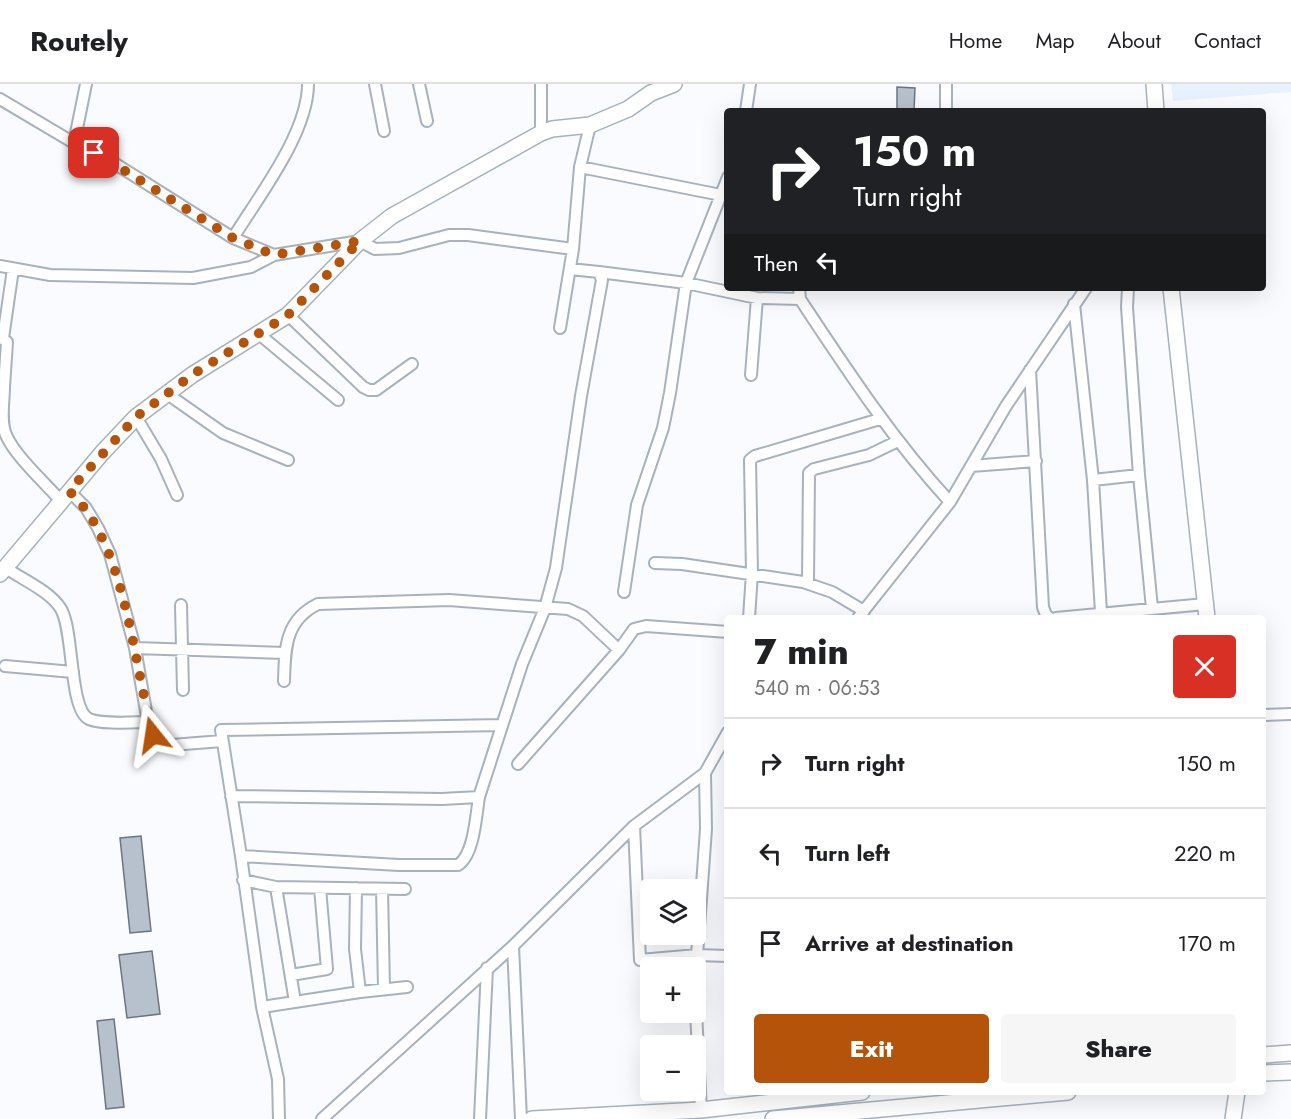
<!DOCTYPE html>
<html lang="en">
<head>
<meta charset="utf-8">
<style>
  body { margin:0; font-family:Jost,sans-serif; background:#f6f6f6; color:#202124; height:100vh; display:flex; flex-direction:column; font-size:22px; white-space:nowrap }
  * { box-sizing:border-box; margin:0 }
  p { font-size:20px; color:#757577 }
  .icon { flex:none; width:33px; height:33px; fill:none; stroke:currentColor; stroke-width:2; stroke-linecap:round; stroke-linejoin:round }
  .map { position:relative; flex:1; overflow:hidden }
  .details { position:absolute; left:724px; top:531px; width:542px; height:480px; display:flex; flex-direction:column; background:#fff; border-radius:6px; box-shadow:0 6px 24px #0002 }
  .details>* { flex:none }
  .hud { position:absolute; left:724px; top:24px; width:542px; height:183px; border-radius:6px; box-shadow:0 6px 24px #0002; background:#202124; color:#fff; overflow:hidden }
  .controls { position:absolute; left:640px; top:795px; display:grid; gap:12px }
  .controls a { display:grid; place-items:center; width:66px; height:66px; border-radius:6px; background:#fff; box-shadow:0 6px 24px #0002; font-size:30px }
  .pin { position:absolute; display:grid; place-items:center; width:51px; height:51px; color:#fff; margin:-26px; border-radius:12px; box-shadow:0 3px 9px #0006 }
  .me { position:absolute; width:66px; margin:-33px; rotate:345deg; stroke-linejoin:round; filter:drop-shadow(0 0 4px #0008) }
  .turn { display:flex; align-items:center; gap:21px; height:126px; padding:0 30px; font-size:27px }
  .turn .icon { width:78px; height:78px; stroke-width:2.5 }
  .turn b { display:block; font-size:42px; line-height:51px }
  .then { display:flex; align-items:center; height:57px; padding:0 30px; background:#0003; gap:12px; font-size:22px }
  .round { display:grid; place-items:center; flex:none; width:63px; height:63px; border-radius:6px; background:#f6f6f6 }
  .summary { display:flex; align-items:center; justify-content:space-between; height:102px; padding:0 30px }
  h1 { font-size:36px; font-weight:800; line-height:45px }
  .button { display:flex; gap:12px; margin-top:auto; padding:12px 30px }
  .button a { flex:1; height:69px; border-radius:6px; background:#b45309; color:#fff; font-size:24px; font-weight:800; line-height:69px; text-align:center }
  .button a+a { background:#f6f6f6; color:#202124 }
  ul { padding:0; list-style:none }
  li { display:flex; align-items:center; gap:18px; height:90px; padding:0 30px; border-top:2px solid #e0e0e0 }
  li div { flex:1 }
  li b { display:block; font-size:22px }
  li em { font-style:normal }
  header { display:flex; align-items:center; gap:36px; box-sizing:border-box; height:84px; padding:0 30px; background:#fff; border-bottom:2px solid #e0e0e0 }
  header strong { font-size:28px }
  nav { display:flex; gap:33px; margin-inline-start:auto; font-size:21px }
  .map>svg:first-child { display:block }
  .built { fill:#e8f2fe }
  .building { fill:#b6c1cd; stroke:#6b7580; stroke-width:1.5 }
  .lines { fill:none; stroke-linecap:round; stroke-linejoin:round }
  .street-casing { stroke:#a7b2be; stroke-width:14 }
  .secondary-casing { stroke:#a7b2be; stroke-width:18 }
  .street { stroke:#fff; stroke-width:10 }
  .secondary { stroke:#fff; stroke-width:15 }
  .route { stroke:#b45309; stroke-width:10; stroke-dasharray:0 18 }
</style>
</head>
<body>
<header>
<strong>Routely</strong>
<nav><a>Home</a><a>Map</a><a>About</a><a>Contact</a></nav>
</header>
<div class="map">
<svg width="1291" height="1035" viewBox="0 0 1291 1035">
  <rect width="100%" height="100%" fill="#f9fbfe"/>
  <!-- built -->
  <path class="built" d="M 1171,0 L 1291,0 L 1291,8 L 1173,17 Z"/>
  <!-- building -->
  <path class="building" d="M 897,3 L 915,4 L 914,27 L 897,27 Z
    M 141,752 L 151,847 L 130,849 L 120,754 Z
    M 152,867 L 160,930 L 127,934 L 119,871 Z
    M 114,935 L 124,1023 L 106,1025 L 97,937 Z"/>
  <g class="lines">
    <defs>
      <path id="street" d="M 375,0 L 384,47
        M 419,0 L 427,37
        M 946,0 L 946,27
        M 0,15 L 74,59 L 114,79 L 233,154 L 274,171 L 360,157 L 375,165 L 399,164 L 449,151 L 468,151 L 573,165
        M 746,27 L 750,0
        M 541,49 L 541,0
        M 74,59 L 86,0
        M 580,83 L 726,112
        M 233,154 C 259,112 308,49 308,0
        M 0,182 L 50,191 L 193,194 L 251,183 L 274,171
        M 599,188 L 686,199 L 757,214 L 800,215
        M 799,204 L 800,215 C 847,286 892,355 950,418
        M 1128,204 L 1127,223 L 1139,391 L 1152,524
        M 1074,220 L 1093,396 L 1101,528
        M 288,231 L 363,303 L 369,306 L 376,306 L 412,280
        M 560,244 L 573,165 L 580,83 L 590,41
        M 259,250 L 338,316
        M 0,253 L 7,258 L 4,303 L 0,302
        M 3,254 L 13,185
        M 1030,286 L 1043,523 L 1046,531 L 1050,534
        M 751,291 L 757,214
        M 4,303 C 4,317 0,337 6,351 C 15,372 45,399 61,417
        M 166,309 L 223,349 L 288,376
        M 136,333 L 161,375 L 177,411
        M 971,382 L 1036,377
        M 1093,396 L 1139,391
        M 69,407 L 86,424 L 98,444 L 110,470 L 135,564 L 146,627 L 153,651 L 160,659 L 172,661 L 222,657
        M 655,479 L 682,480 L 803,498 L 832,508 L 864,527
        M 6,484 C 23,496 50,507 61,525 C 74,547 69,626 89,635 C 103,641 134,638 149,638
        M 808,499 L 809,389 L 814,385 L 869,371 L 898,357
        M 624,508 L 637,421 L 663,344 L 670,309 L 686,199 L 728,93
        M 181,521 L 183,606
        M 749,534 L 752,489 L 750,376 L 755,372 L 880,335
        M 858,534 L 950,418 L 1006,322 L 1086,204
        M 1056,534 L 1205,520
        M 135,564 L 285,569
        M 5,582 L 73,588
        M 284,597 C 285,564 285,536 318,520 L 449,516 L 568,525 L 583,532 L 619,566
        M 1263,631 L 1291,630
        M 518,680 L 619,566 L 634,545 L 646,542 L 728,548
        M 231,712 L 442,715 L 479,713 C 476,732 474,771 458,781 L 399,781 L 241,772
        M 479,713 L 522,580 L 545,524 L 556,484 L 581,312 L 602,196 L 599,188 L 570,185
        M 634,742 L 640,876 L 697,871 L 728,872
        M 243,796 L 276,803 L 405,805
        M 276,803 L 295,918
        M 356,804 L 355,865 L 360,908
        M 382,805 L 384,905
        M 513,862 L 521,1035
        M 697,871 L 706,745 L 705,689
        M 291,891 L 327,885 L 320,804
        M 262,923 L 360,908 L 407,903
        M 696,928 L 701,1026
        M 279,1035 L 278,995 L 262,923 L 241,772 L 221,646 L 502,641
        M 322,1035 L 513,862 L 634,742 L 705,689 L 728,648
        M 480,1035 L 487,884"/>
      <path id="secondary" d="M 1154,0 L 1156,27
        M 1171,204 L 1207,534
        M 0,490 L 102,369 L 136,333 L 192,291 L 288,231 L 360,157 L 392,132 L 541,49 L 552,45 L 590,41 L 628,25 L 651,9 L 674,0
        M 1263,971 L 1291,969
        M 1263,989 L 1291,988
        M 532,1035 L 701,1026 L 862,1008
        M 773,1035 L 1068,1008
        M 1233,1035 L 1237,1008"/>
    </defs>
    <!-- street casing -->
    <use href="#street" class="street-casing"/>
    <!-- secondary casing -->
    <use href="#secondary" class="secondary-casing"/>
    <!-- street -->
    <use href="#street" class="street"/>
    <!-- secondary -->
    <use href="#secondary" class="secondary"/>
  </g>
  <g class="lines">
    <!-- route -->
    <path class="route" d="M 94,69 L 114,80 L 233,154 L 274,171 L 360,157 L 288,231 L 192,291 L 136,333 L 69,407 C 126,459 133,578 153,651"/>
  </g>
</svg>
<div class="controls">
<a><svg class="icon" aria-label="layers" viewBox="0 0 24 24"><path d="M12 4l9 5-9 5-9-5zM3 14l9 5 9-5"/></svg></a>
<a>+</a>
<a>−</a>
</div>
<div class="pin" style="left:94px;top:69px;background:#d93025"><svg class="icon" aria-label="arrive" viewBox="0 0 24 24"><path d="M6 21V4h12l-3 4 3 4H6"/></svg></div>
<svg class="me" style="left:153px;top:651px" viewBox="-20 -20 40 40"><path d="M0-17L14 15 0 8-14 15z" fill="#b45309" stroke="#fff" stroke-width="4"/></svg>
<div class="hud">
<div class="turn"><svg class="icon" aria-label="right" viewBox="0 0 24 24"><path d="M7 20v-9h11M14 6l5 5-5 5"/></svg><div><b>150 m</b>Turn right</div></div>
<div class="then">Then<svg class="icon" aria-label="left" viewBox="0 0 24 24"><path d="M17 20v-9H6M10 6l-5 5 5 5"/></svg></div>
</div>
<section class="details">
<div class="summary"><div><h1>7 min</h1><p>540 m · 06:53</p></div><a class="round" style="background:#d93025;color:#fff"><svg class="icon" aria-label="close" viewBox="0 0 24 24"><path d="M6 6l12 12M18 6L6 18"/></svg></a></div>
<ul>
<li><svg class="icon" aria-label="right" viewBox="0 0 24 24"><path d="M7 20v-9h11M14 6l5 5-5 5"/></svg><div><b>Turn right</b></div><em>150 m</em></li>
<li><svg class="icon" aria-label="left" viewBox="0 0 24 24"><path d="M17 20v-9H6M10 6l-5 5 5 5"/></svg><div><b>Turn left</b></div><em>220 m</em></li>
<li><svg class="icon" aria-label="arrive" viewBox="0 0 24 24"><path d="M6 21V4h12l-3 4 3 4H6"/></svg><div><b>Arrive at destination</b></div><em>170 m</em></li>
</ul>
<div class="button"><a>Exit</a><a>Share</a></div>
</section>
</div>
</body>
</html>
